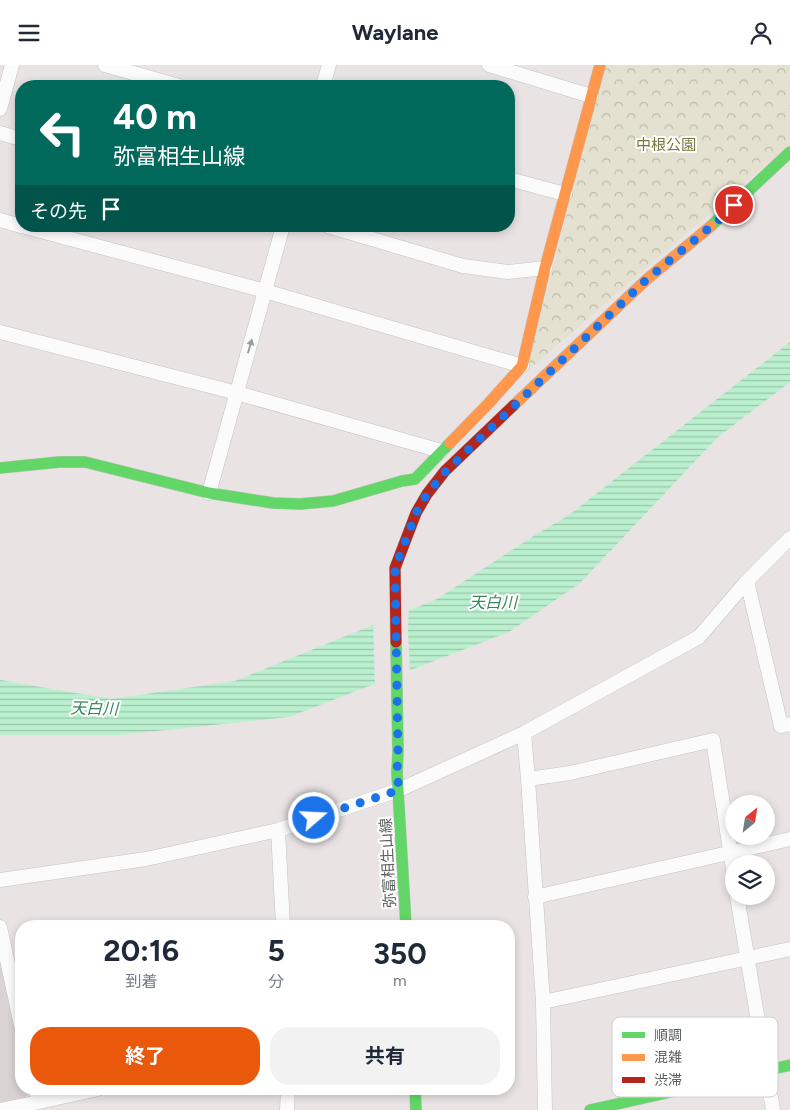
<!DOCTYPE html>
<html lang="ja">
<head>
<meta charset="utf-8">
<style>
  body { margin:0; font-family:Figtree,"Noto Sans JP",sans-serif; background:#f2f2f3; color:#1f2937; height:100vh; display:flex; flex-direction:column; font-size:19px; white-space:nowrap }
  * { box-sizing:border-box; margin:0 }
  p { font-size:16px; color:#747a83 }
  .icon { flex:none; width:28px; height:28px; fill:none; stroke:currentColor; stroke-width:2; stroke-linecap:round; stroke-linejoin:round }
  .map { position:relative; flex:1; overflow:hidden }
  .details { position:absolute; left:15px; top:855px; width:500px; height:175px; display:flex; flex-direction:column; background:#fff; border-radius:20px; box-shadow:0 2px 8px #0003 }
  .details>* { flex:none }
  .hud { position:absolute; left:15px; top:15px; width:500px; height:152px; border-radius:20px; box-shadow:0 2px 8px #0003; background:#00695c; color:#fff; overflow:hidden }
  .needle { width:32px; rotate:30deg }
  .fabs { position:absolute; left:725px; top:730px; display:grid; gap:10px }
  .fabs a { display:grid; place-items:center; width:50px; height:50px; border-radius:50%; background:#fff; box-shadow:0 2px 8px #0003; font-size:25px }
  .pin { position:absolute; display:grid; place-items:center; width:42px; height:42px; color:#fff; margin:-21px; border:2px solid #fff; border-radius:50%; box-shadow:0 1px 5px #0007 }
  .me { position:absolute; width:55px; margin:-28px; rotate:71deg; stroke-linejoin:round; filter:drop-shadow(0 0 4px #0008) }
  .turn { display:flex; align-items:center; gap:18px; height:105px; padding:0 15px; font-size:22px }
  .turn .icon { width:65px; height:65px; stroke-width:2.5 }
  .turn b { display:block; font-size:35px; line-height:42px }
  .then { display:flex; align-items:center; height:48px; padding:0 15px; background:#0003; gap:10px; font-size:19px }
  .eta { display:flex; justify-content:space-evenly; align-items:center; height:85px; text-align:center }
  .eta b { font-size:30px; font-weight:700; line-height:35px }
  .action { display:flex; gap:10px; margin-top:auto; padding:10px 15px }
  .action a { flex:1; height:58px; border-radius:20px; background:#ea580c; color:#fff; font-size:20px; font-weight:700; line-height:58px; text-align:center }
  .action a+a { background:#f2f2f3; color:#1f2937 }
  header { display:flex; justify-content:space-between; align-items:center; height:65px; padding:0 15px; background:#fff; font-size:22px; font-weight:700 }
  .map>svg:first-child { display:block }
  .education { fill:#dad3d4 }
  .forest { fill:url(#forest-crowns) }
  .water { fill:url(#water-rules) }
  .pier { fill:#e9e3e4 }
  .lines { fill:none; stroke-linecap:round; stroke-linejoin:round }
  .street-casing { stroke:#c3c3c3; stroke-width:15 }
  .fast-casing { stroke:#c3c3c2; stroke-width:12 }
  .slow-casing { stroke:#c3c3c2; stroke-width:12 }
  .jam-casing { stroke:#c3c3c2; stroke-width:12 }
  .street { stroke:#fcfbfb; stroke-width:14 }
  .fast { stroke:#63d668; stroke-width:11 }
  .slow { stroke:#ff974d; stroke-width:11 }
  .jam { stroke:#b3261e; stroke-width:11 }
  .oneway { fill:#9a9e9c }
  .route { stroke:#1a73e8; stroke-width:9; stroke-dasharray:0 16.2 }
  .labels { text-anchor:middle; stroke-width:4; stroke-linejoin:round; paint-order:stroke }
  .park-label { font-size:15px; fill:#77773a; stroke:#fff }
  .street-label { font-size:15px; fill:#59605d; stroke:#fff }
  .water-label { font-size:16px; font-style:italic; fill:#3a845d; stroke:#fff }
  .key { fill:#fff; stroke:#cdcfce; stroke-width:1 }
  .key-label { font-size:14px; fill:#59605d }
</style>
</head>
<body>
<header><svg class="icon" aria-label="menu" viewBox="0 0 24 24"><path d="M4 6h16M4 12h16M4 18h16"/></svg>Waylane<svg class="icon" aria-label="person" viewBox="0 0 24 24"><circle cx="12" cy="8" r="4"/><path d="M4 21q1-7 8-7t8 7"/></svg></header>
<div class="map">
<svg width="790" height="1045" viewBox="0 0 790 1045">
  <defs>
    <pattern id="forest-crowns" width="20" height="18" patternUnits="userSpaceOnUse" patternTransform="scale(1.25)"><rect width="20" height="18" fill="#e4e1d0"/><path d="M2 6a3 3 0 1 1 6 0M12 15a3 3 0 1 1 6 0" fill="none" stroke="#bcbaac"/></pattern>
    <pattern id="water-rules" width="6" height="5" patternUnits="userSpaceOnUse" patternTransform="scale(1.25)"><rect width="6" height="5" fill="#baf0ce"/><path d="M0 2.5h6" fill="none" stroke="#9ac6aa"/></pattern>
  </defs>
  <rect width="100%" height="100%" fill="#e9e3e4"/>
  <!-- education -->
  <path class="education" d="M 0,893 L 21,987 L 21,1024 L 30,1024 L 30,1025 L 26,1033 L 0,1038 Z"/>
  <!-- forest -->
  <path class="forest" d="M 605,0 L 790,0 L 790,79 L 526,307 Z"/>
  <!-- water -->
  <path class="water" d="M 790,277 L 790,317 L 718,372 L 580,518 L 509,567 L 289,652 L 118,670 L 0,670 L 0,615 L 111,634 L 235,616 L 437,534 L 535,470 L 569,450 Z"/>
  <!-- pier -->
  <path class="pier" d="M 409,542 L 408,566 L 410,608 L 375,622 L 373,557 Z"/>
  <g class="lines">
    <defs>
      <path id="street" d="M 105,0 L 179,21
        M 489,0 L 591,31
        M 323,21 L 329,0
        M 0,44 L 12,0
        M 0,68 L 21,74
        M 509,114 L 565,129
        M 0,155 L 21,161
        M 22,161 L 265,226 L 522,301
        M 328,161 L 463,201 L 508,207 L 545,203
        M 0,267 L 237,328 L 441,386
        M 209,428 L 283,161
        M 747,516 L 781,661 L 790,659
        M 524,668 L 528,714 L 543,937 L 545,1045
        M 528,714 L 570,708 L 713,675 L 734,811
        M 278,765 L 283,861
        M 0,815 L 146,794 L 278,765 L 399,725 L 524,668 L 699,572 L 747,516 L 790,473
        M 737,831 L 773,1045
        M 535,832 L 790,774
        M 0,862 L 21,960
        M 543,937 L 790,884
        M 39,1037 L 98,1024
        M 1,1045 L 39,1037 L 36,1024
        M 287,1045 L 288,1024"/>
      <path id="fast" d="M 711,161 L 790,87
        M 0,403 L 59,397 L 85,397 L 209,428 L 273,438 L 300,439 L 333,436 L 402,416 L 415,414 L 450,378
        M 396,577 L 398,686 L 397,708 L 406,861
        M 415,1024 L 416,1045
        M 590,1045 L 790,1000"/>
      <path id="slow" d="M 514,340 L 646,215 L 711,161
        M 450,378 L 488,339 L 522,301 L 545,203 L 600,0"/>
      <path id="jam" d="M 396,577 L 395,503 L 416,448 L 427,429 L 445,406 L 514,340"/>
    </defs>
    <!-- street casing -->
    <use href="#street" class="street-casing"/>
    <!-- fast casing -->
    <use href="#fast" class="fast-casing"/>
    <!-- slow casing -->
    <use href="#slow" class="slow-casing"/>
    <!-- jam casing -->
    <use href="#jam" class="jam-casing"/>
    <!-- street -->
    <use href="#street" class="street"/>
    <!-- fast -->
    <use href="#fast" class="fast"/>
    <!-- slow -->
    <use href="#slow" class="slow"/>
    <!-- jam -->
    <use href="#jam" class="jam"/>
  </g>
  <!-- one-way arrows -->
  <defs><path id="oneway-solid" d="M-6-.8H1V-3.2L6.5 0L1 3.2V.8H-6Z" transform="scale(1.25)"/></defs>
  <use class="oneway" href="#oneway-solid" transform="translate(250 281) rotate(-74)"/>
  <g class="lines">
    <!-- route -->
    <path class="route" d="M 314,753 L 399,725 L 397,708 L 398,686 L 395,503 L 416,448 L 427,429 L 446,406 L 646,215 L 720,154 L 734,140"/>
  </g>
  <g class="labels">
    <!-- park labels -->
    <g class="park-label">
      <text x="666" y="85">中根公園</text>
    </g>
    <!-- street labels -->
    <g class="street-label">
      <text transform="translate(388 798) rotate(-93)" y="5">弥富相生山線</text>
    </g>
    <!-- water labels -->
    <g class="water-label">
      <text x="493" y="543">天白川</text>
      <text transform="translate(94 643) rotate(1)" y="6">天白川</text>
    </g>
  </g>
  <!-- legend -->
  <rect x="612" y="952" width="166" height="80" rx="8" class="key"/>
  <rect x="622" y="967" width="23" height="6" fill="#63d668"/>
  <rect x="622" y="989" width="23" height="7" fill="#ff974d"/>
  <rect x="622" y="1012" width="23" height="6" fill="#b3261e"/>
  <g class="key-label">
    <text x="654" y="975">順調</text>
    <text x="654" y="997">混雑</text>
    <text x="654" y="1020">渋滞</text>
  </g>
</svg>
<div class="fabs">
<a><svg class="needle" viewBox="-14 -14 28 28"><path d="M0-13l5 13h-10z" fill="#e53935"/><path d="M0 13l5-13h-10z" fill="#747a83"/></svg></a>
<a><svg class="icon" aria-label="layers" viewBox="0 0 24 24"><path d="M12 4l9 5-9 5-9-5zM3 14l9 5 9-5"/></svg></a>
</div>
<div class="pin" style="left:734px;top:140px;background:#d93025"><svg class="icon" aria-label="arrive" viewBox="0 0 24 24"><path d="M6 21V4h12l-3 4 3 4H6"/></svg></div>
<svg class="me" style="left:314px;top:753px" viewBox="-20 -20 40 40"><circle r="17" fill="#1a73e8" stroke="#fff" stroke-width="3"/><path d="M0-11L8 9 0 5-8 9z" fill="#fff"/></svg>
<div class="hud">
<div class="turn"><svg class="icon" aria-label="left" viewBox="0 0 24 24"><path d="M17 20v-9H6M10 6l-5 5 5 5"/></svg><div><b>40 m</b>弥富相生山線</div></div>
<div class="then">その先<svg class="icon" aria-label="arrive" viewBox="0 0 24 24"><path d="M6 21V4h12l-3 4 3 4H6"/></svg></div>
</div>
<section class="details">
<div class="eta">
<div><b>20:16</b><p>到着</p></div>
<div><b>5</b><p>分</p></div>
<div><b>350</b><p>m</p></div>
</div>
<div class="action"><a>終了</a><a>共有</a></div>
</section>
</div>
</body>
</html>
